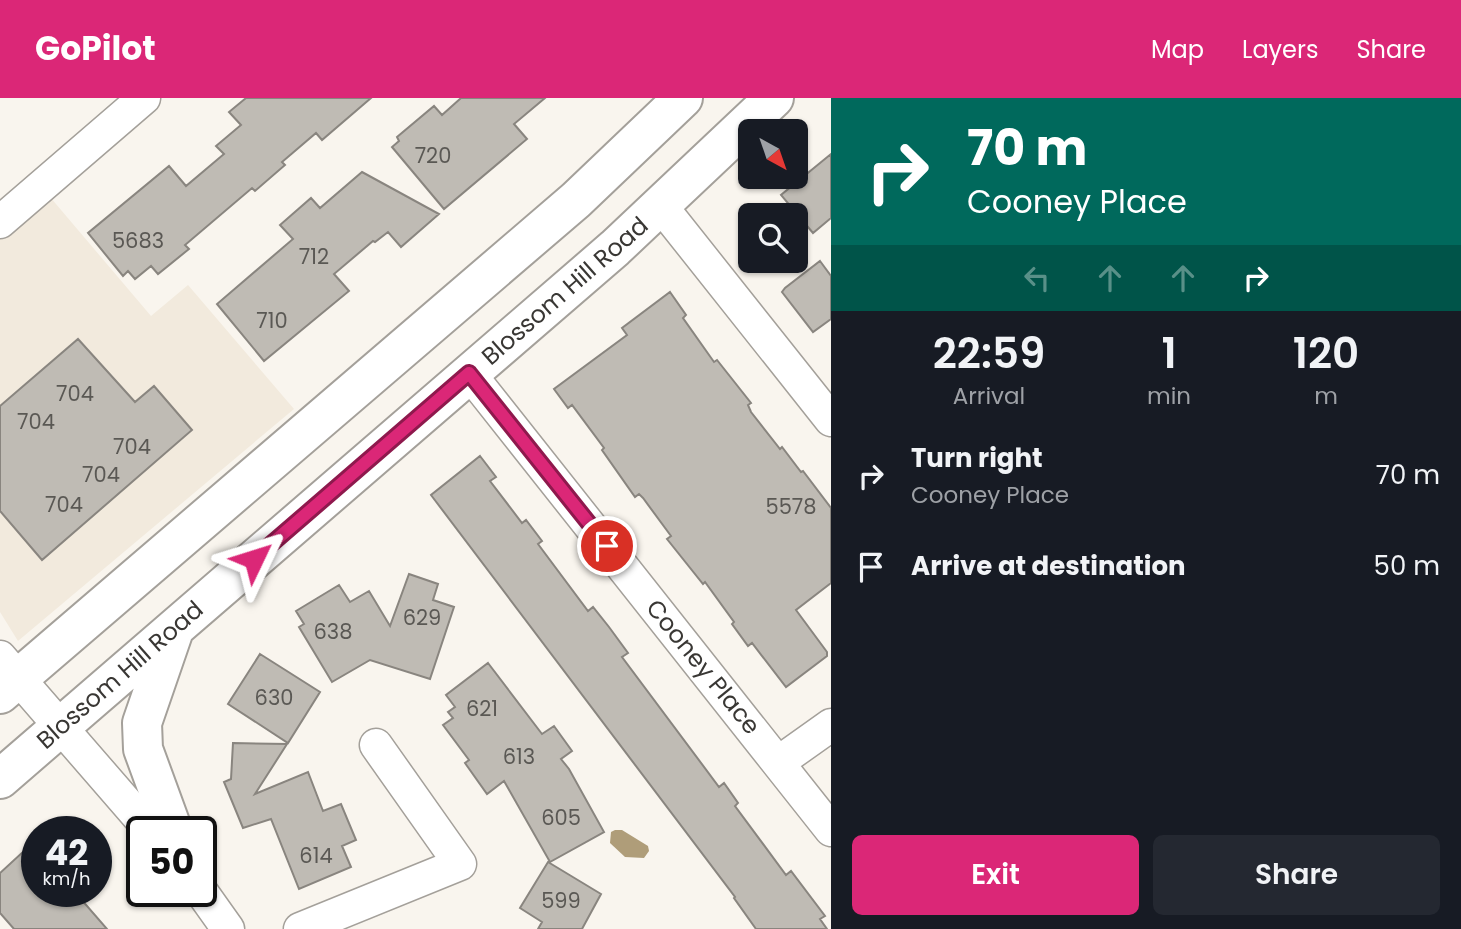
<!DOCTYPE html>
<html lang="en">
<head>
<meta charset="utf-8">
<style>
  body { margin:0; font-family:Poppins,sans-serif; background:#242831; color:#f1f3f6; height:100vh; display:flex; flex-direction:column; font-size:26px; white-space:nowrap }
  * { box-sizing:border-box; margin:0 }
  p { font-size:23px; color:#9ea1a6 }
  .icon { flex:none; width:38px; height:38px; fill:none; stroke:currentColor; stroke-width:2; stroke-linecap:round; stroke-linejoin:round }
  .map { position:relative; flex:1; overflow:hidden }
  .panel { display:flex; flex-direction:column; background:#171b24; width:630px }
  .panel>* { flex:none }
  .banner { background:#00695c; color:#fff; overflow:hidden }
  .needle { width:46px; rotate:140deg }
  .buttons { position:absolute; left:738px; top:21px; display:grid; gap:14px }
  .buttons a { display:grid; place-items:center; width:70px; height:70px; border-radius:10px; background:#171b24; box-shadow:0 2px 5px #0004; font-size:35px }
  .speed { position:absolute; left:21px; top:718px; display:flex; gap:14px; font-size:35px; font-weight:700; text-align:center }
  .speed>* { display:grid; place-content:center; width:91px; height:91px; border-radius:50%; background:#171b24; box-shadow:0 2px 5px #0004; line-height:1 }
  .speed small { font-size:18px; font-weight:400 }
  .speed .limit { border:4px solid #111; border-radius:10px; background:#fff; color:#111 }
  .pin { position:absolute; display:grid; place-items:center; width:60px; height:60px; color:#fff; margin:-30px; border:4px solid #fff; border-radius:50%; box-shadow:0 2px 7px #0007 }
  .me { position:absolute; width:77px; margin:-38px; rotate:49deg; stroke-linejoin:round; filter:drop-shadow(0 0 5px #0008) }
  .turn { display:flex; align-items:center; gap:24px; height:147px; padding:0 21px; font-size:32px }
  .turn .icon { width:91px; height:91px; stroke-width:2.5 }
  .turn b { display:block; font-size:49px; line-height:60px }
  .lanes { display:flex; align-items:center; height:66px; padding:0 21px; background:#0003; justify-content:center; gap:35px; direction:ltr }
  .lanes .off { opacity:.35 }
  .eta { display:flex; justify-content:space-evenly; align-items:center; height:119px; text-align:center }
  .eta b { font-size:42px; font-weight:600; line-height:49px }
  .action { display:flex; gap:14px; margin-top:auto; padding:14px 21px }
  .action a { flex:1; height:80px; border-radius:10px; background:#db2777; color:#fff; font-size:28px; font-weight:600; line-height:80px; text-align:center }
  .action a+a { background:#242831; color:#f1f3f6 }
  ul { padding:0; list-style:none }
  li { display:flex; align-items:center; gap:21px; height:91px; padding:0 21px }
  li div { flex:1 }
  li b { display:block; font-size:26px }
  li em { font-style:normal }
  header { display:flex; align-items:center; gap:42px; box-sizing:border-box; height:98px; padding:0 35px; background:#db2777; color:#fff }
  header strong { font-size:33px }
  nav { display:flex; gap:38px; margin-inline-start:auto; font-size:24px }
  main { display:flex; flex:1; min-height:0 }
  .map>svg:first-child { display:block }
  .built { fill:#f2eadd }
  .water { fill:#af9d79 }
  .building { fill:#bfbbb4; stroke:#89857f; stroke-width:2 }
  .lines { fill:none; stroke-linecap:round; stroke-linejoin:round }
  .minor-casing { stroke:#a4a09a; stroke-width:35 }
  .major-casing { stroke:#a4a09a; stroke-width:42 }
  .minor { stroke:#fff; stroke-width:32 }
  .major { stroke:#fff; stroke-width:38 }
  .route-casing { stroke:#8e194d; stroke-width:18 }
  .route { stroke:#db2777; stroke-width:12 }
  .labels { text-anchor:middle; stroke-width:5; stroke-linejoin:round; paint-order:stroke }
  .number-label { font-size:21px; fill:#5a5854 }
  .street-label { font-size:24px; fill:#393734; stroke:#fff }
</style>
</head>
<body>
<header>
<strong>GoPilot</strong>
<nav><a>Map</a><a>Layers</a><a>Share</a></nav>
</header>
<main>
<div class="map">
<svg width="831" height="831" viewBox="0 0 831 831">
  <rect width="100%" height="100%" fill="#f9f5ee"/>
  <!-- built -->
  <path class="built" d="M 39,86 L 151,218 L 188,187 L 294,311 L 18,543 L 0,514 L 0,120 Z"/>
  <!-- water -->
  <path class="water" d="M 615,732 L 622,732 L 648,748 L 649,753 L 644,760 L 625,759 L 610,745 L 611,734 Z"/>
  <!-- building -->
  <path class="building" d="M 246,0 L 371,0 L 322,42 L 316,35 L 282,64 L 285,67 L 255,93 L 252,90 L 185,147 L 189,151 L 158,176 L 151,168 L 135,181 L 128,173 L 123,178 L 88,135 L 169,68 L 186,88 L 224,56 L 216,48 L 241,27 L 229,14 Z
    M 461,0 L 545,0 L 514,26 L 527,41 L 444,111 L 392,49 L 399,43 L 397,39 L 434,8 L 442,17 Z
    M 831,56 L 831,120 L 813,135 L 781,97 Z
    M 362,74 L 439,116 L 401,149 L 388,134 L 375,144 L 373,143 L 334,176 L 349,193 L 264,263 L 217,206 L 293,141 L 280,127 L 311,100 L 320,110 Z
    M 820,163 L 831,178 L 831,221 L 813,234 L 782,194 L 785,190 Z
    M 670,194 L 686,217 L 683,220 L 714,264 L 717,262 L 751,305 L 748,307 L 751,314 L 780,351 L 782,349 L 801,374 L 803,373 L 831,410 L 831,485 L 796,512 L 827,554 L 827,558 L 786,589 L 752,545 L 748,548 L 732,526 L 734,524 L 705,484 L 703,486 L 667,441 L 671,438 L 643,400 L 639,396 L 635,399 L 602,352 L 604,350 L 572,307 L 568,310 L 554,291 L 627,237 L 622,230 Z
    M 78,241 L 135,304 L 154,288 L 192,332 L 42,462 L 0,413 L 0,308 Z
    M 480,358 L 496,379 L 490,383 L 522,425 L 526,422 L 542,443 L 538,446 L 588,513 L 593,509 L 609,529 L 628,555 L 622,559 L 719,689 L 724,685 L 738,705 L 735,708 L 786,777 L 791,773 L 825,818 L 820,821 L 827,831 L 756,831 L 734,800 L 735,799 L 431,397 Z
    M 409,476 L 438,486 L 433,502 L 454,509 L 430,581 L 370,562 L 332,584 L 299,529 L 304,526 L 296,513 L 339,487 L 350,504 L 369,493 L 390,528 Z
    M 260,556 L 320,594 L 288,645 L 228,606 Z
    M 488,565 L 542,636 L 554,628 L 572,653 L 561,661 L 569,671 L 604,734 L 550,764 L 504,683 L 487,696 L 465,665 L 469,662 L 443,627 L 453,620 L 448,614 L 455,609 L 446,597 Z
    M 233,645 L 287,646 L 255,696 L 308,674 L 323,713 L 341,706 L 356,742 L 342,748 L 351,769 L 299,791 L 271,721 L 243,730 L 224,684 L 231,681 Z
    M 37,741 L 37,793 L 74,793 L 107,831 L 14,831 L 0,815 L 0,775 Z
    M 548,764 L 601,796 L 582,831 L 538,831 L 542,824 L 520,810 Z"/>
  <g class="lines">
    <defs>
      <path id="minor" d="M 661,108 L 831,322
        M 0,124 L 144,0
        M 469,275 L 831,732
        M 0,559 L 151,733
        M 779,664 L 831,627
        M 201,793 L 228,831
        M 300,831 L 460,766 L 376,647"/>
      <path id="major" d="M 0,596 L 576,102 L 683,0
        M 0,681 L 615,150 L 774,0
        M 173,733 L 143,651 L 142,625 L 174,532"/>
    </defs>
    <!-- minor casing -->
    <use href="#minor" class="minor-casing"/>
    <!-- major casing -->
    <use href="#major" class="major-casing"/>
    <!-- minor -->
    <use href="#minor" class="minor"/>
    <!-- major -->
    <use href="#major" class="major"/>
  </g>
  <g class="lines">
    <defs>
      <path id="route" d="M 254,461 L 469,275 L 607,448"/>
    </defs>
    <!-- route casing -->
    <use href="#route" class="route-casing"/>
    <!-- route -->
    <use href="#route" class="route"/>
  </g>
  <g class="labels">
    <!-- number labels -->
    <g class="number-label">
      <text x="433" y="65">720</text>
      <text x="138" y="150">5683</text>
      <text x="314" y="166">712</text>
      <text x="272" y="230">710</text>
      <text x="75" y="303">704</text>
      <text x="36" y="331">704</text>
      <text x="132" y="356">704</text>
      <text x="101" y="384">704</text>
      <text x="64" y="414">704</text>
      <text x="791" y="416">5578</text>
      <text x="422" y="527">629</text>
      <text x="333" y="541">638</text>
      <text x="274" y="607">630</text>
      <text x="482" y="618">621</text>
      <text x="519" y="666">613</text>
      <text x="561" y="727">605</text>
      <text x="316" y="765">614</text>
      <text x="561" y="810">599</text>
    </g>
    <!-- street labels -->
    <g class="street-label">
      <text transform="translate(565 193) rotate(-41)" y="8">Blossom Hill Road</text>
      <text transform="translate(703 569) rotate(51)" y="8">Cooney Place</text>
      <text transform="translate(120 577) rotate(-41)" y="8">Blossom Hill Road</text>
    </g>
  </g>
</svg>
<div class="buttons">
<a><svg class="needle" viewBox="-14 -14 28 28"><path d="M0-13l5 13h-10z" fill="#e53935"/><path d="M0 13l5-13h-10z" fill="#9ea1a6"/></svg></a>
<a><svg class="icon" aria-label="search" viewBox="0 0 24 24"><circle cx="10" cy="10" r="6"/><path d="M15 15l6 6"/></svg></a>
</div>
<div class="speed"><div>42<small>km/h</small></div><div class="limit">50</div></div>
<div class="pin" style="left:607px;top:448px;background:#d93025"><svg class="icon" aria-label="arrive" viewBox="0 0 24 24"><path d="M6 21V4h12l-3 4 3 4H6"/></svg></div>
<svg class="me" style="left:254px;top:461px" viewBox="-20 -20 40 40"><path d="M0-17L14 15 0 8-14 15z" fill="#db2777" stroke="#fff" stroke-width="4"/></svg>
</div>
<section class="panel">
<div class="banner">
<div class="turn"><svg class="icon" aria-label="right" viewBox="0 0 24 24"><path d="M7 20v-9h11M14 6l5 5-5 5"/></svg><div><b>70 m</b>Cooney Place</div></div>
<div class="lanes"><svg class="icon off" aria-label="left" viewBox="0 0 24 24"><path d="M17 20v-9H6M10 6l-5 5 5 5"/></svg><svg class="icon off" aria-label="ahead" viewBox="0 0 24 24"><path d="M12 20V5M6 11l6-6 6 6"/></svg><svg class="icon off" aria-label="ahead" viewBox="0 0 24 24"><path d="M12 20V5M6 11l6-6 6 6"/></svg><svg class="icon" aria-label="right" viewBox="0 0 24 24"><path d="M7 20v-9h11M14 6l5 5-5 5"/></svg></div>
</div>
<div class="eta">
<div><b>22:59</b><p>Arrival</p></div>
<div><b>1</b><p>min</p></div>
<div><b>120</b><p>m</p></div>
</div>
<ul>
<li><svg class="icon" aria-label="right" viewBox="0 0 24 24"><path d="M7 20v-9h11M14 6l5 5-5 5"/></svg><div><b>Turn right</b><p>Cooney Place</p></div><em>70 m</em></li>
<li><svg class="icon" aria-label="arrive" viewBox="0 0 24 24"><path d="M6 21V4h12l-3 4 3 4H6"/></svg><div><b>Arrive at destination</b></div><em>50 m</em></li>
</ul>
<div class="action"><a>Exit</a><a>Share</a></div>
</section>
</main>
</body>
</html>
